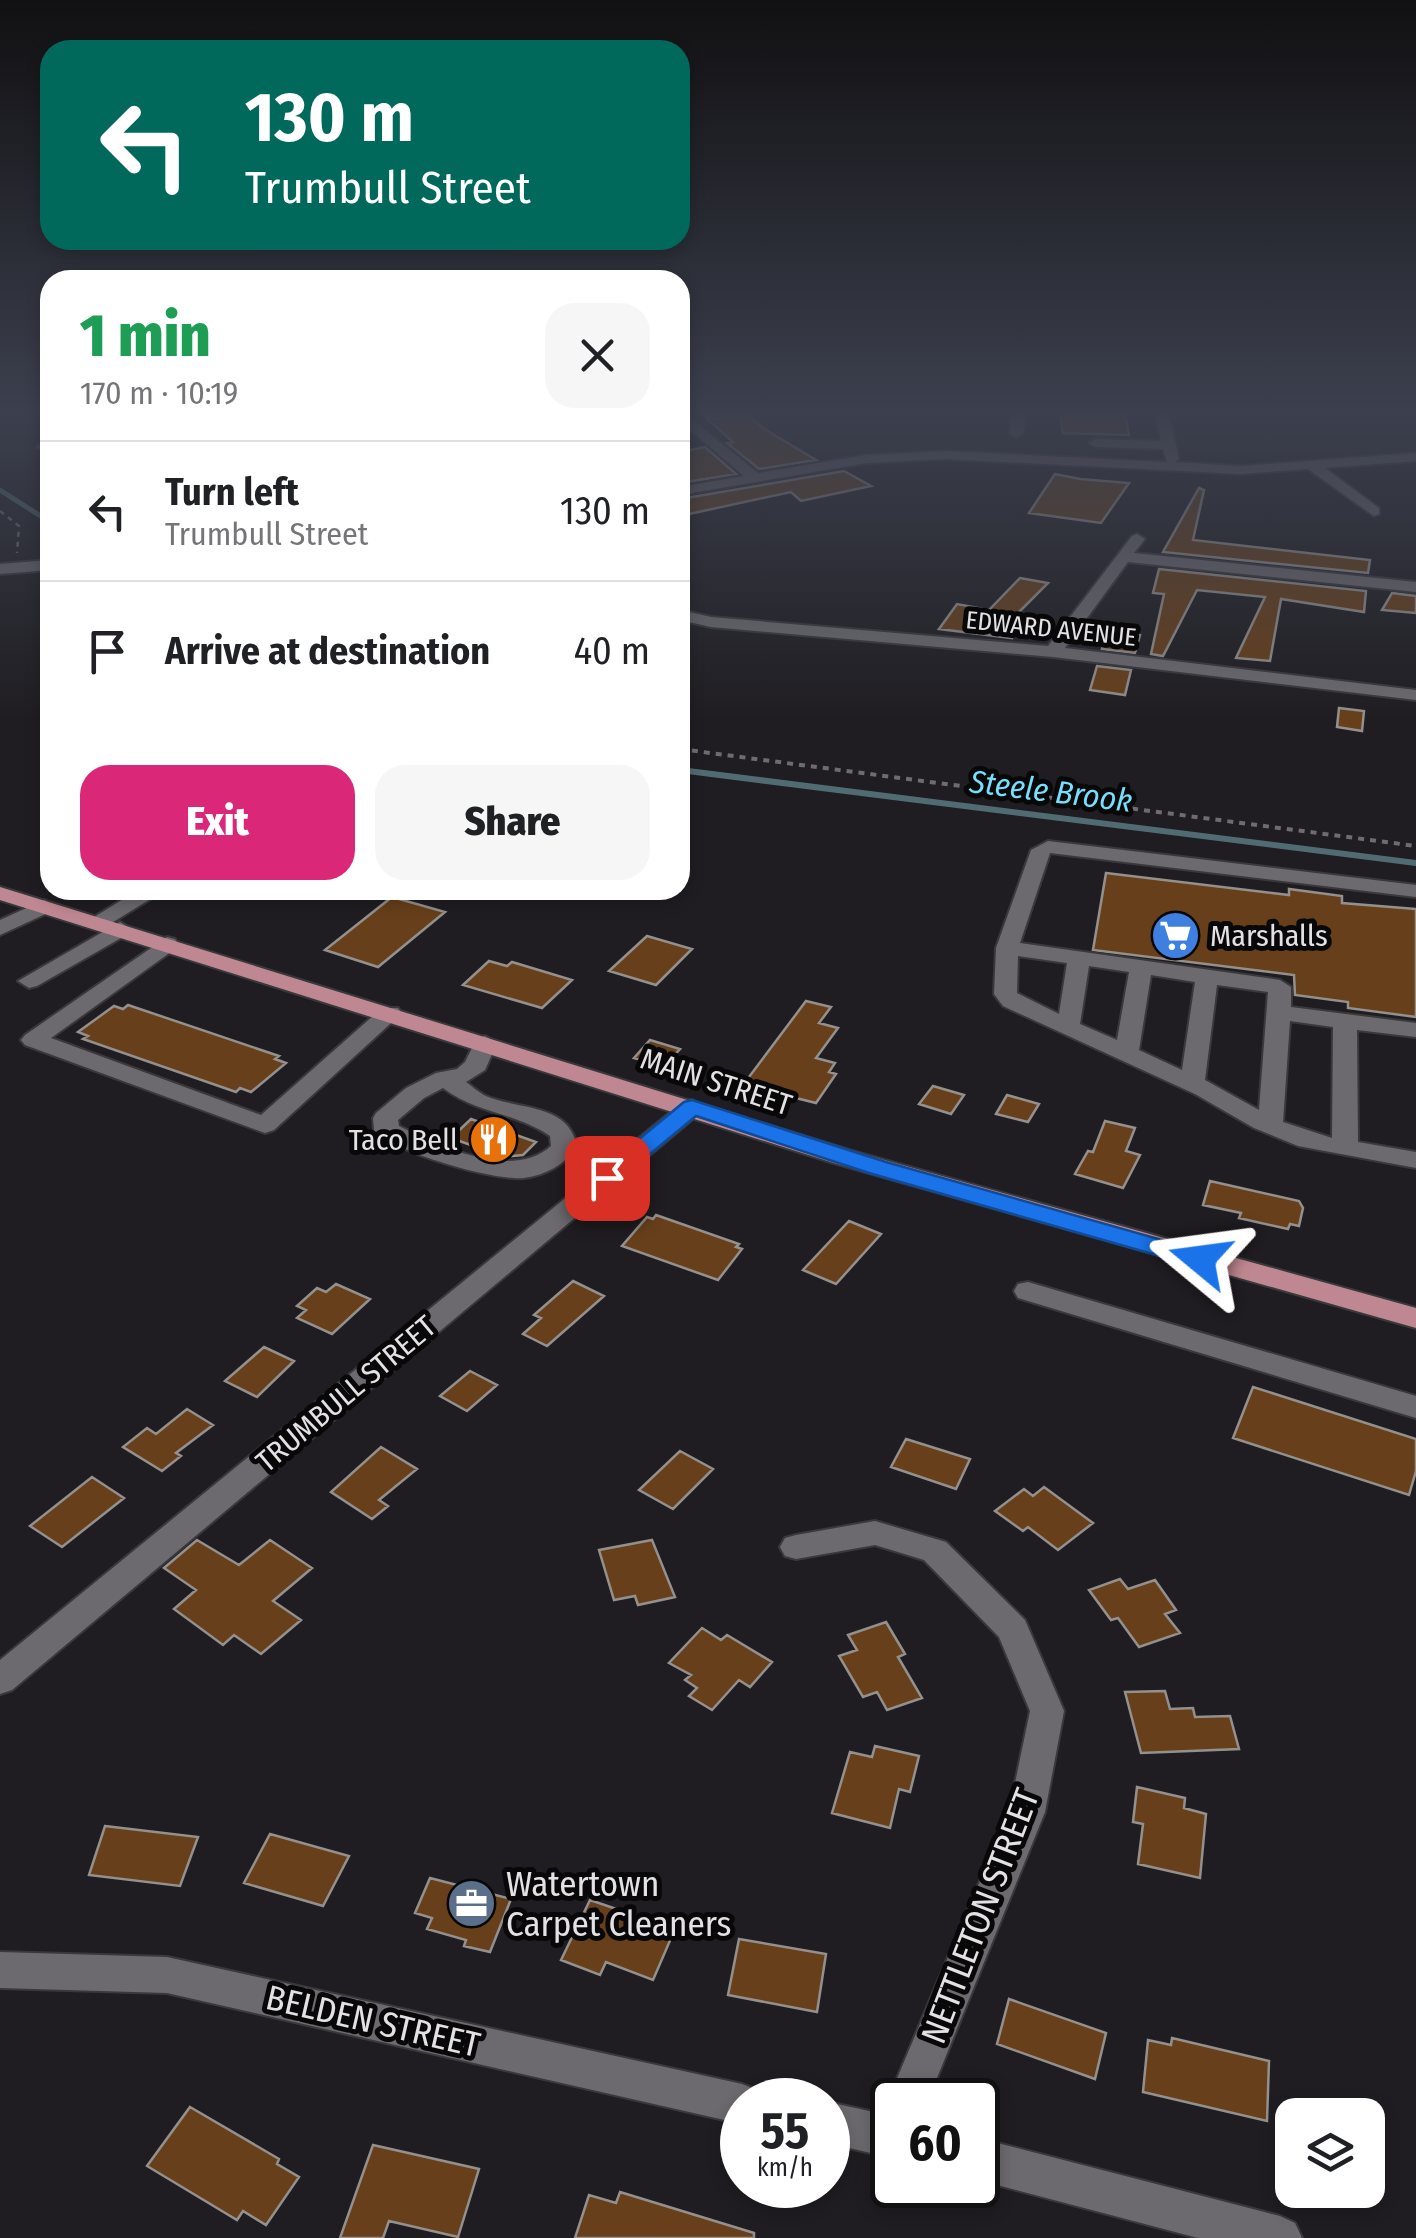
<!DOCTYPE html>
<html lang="en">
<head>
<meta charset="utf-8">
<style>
  body { margin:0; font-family:"Fira Sans Condensed",sans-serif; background:#f6f6f6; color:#202124; height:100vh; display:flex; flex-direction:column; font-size:38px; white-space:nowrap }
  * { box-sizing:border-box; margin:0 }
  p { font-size:32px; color:#757577 }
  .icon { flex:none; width:55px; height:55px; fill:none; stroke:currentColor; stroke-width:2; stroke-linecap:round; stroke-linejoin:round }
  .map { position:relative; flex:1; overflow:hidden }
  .panel { position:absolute; left:40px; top:270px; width:650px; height:630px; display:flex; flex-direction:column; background:#fff; border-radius:30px; box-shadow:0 5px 15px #0003 }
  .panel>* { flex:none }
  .banner { position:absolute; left:40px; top:40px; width:650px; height:210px; border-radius:30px; box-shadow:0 5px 15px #0003; background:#00695c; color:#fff; overflow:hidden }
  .controls { position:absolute; left:1275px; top:2098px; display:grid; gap:20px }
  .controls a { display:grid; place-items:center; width:110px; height:110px; border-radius:20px; background:#fff; box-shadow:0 5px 15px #0003; font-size:50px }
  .speed { position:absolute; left:720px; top:2078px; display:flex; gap:20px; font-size:50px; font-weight:700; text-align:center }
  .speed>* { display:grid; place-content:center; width:130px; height:130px; border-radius:50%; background:#fff; box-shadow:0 5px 15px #0003; line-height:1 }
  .speed small { font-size:25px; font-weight:400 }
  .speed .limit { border:5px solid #111; border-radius:15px; background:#fff; color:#111 }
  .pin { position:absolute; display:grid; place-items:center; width:85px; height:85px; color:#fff; margin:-42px; border-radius:20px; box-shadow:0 5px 15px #0006 }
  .me { position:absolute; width:110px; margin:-55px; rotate:286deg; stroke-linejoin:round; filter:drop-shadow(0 0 8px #0008) }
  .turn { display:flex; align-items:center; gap:35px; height:210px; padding:0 40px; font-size:45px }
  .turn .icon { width:130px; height:130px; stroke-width:2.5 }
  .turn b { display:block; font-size:70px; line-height:85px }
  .round { display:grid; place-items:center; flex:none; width:105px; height:105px; border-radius:30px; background:#f6f6f6 }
  .overview { display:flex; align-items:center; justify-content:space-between; height:170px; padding:0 40px }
  h1 { font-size:60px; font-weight:800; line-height:75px; color:#1e9e55 }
  .primary-button { display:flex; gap:20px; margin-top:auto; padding:20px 40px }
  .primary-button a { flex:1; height:115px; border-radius:30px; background:#db2777; color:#fff; font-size:40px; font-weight:800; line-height:115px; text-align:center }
  .primary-button a+a { background:#f6f6f6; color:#202124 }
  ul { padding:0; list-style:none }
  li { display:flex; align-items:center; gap:30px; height:140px; padding:0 40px; border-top:2px solid #e0e0e0 }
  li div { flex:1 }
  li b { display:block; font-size:38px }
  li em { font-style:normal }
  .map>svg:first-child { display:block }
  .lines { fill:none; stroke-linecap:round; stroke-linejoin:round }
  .stream-far1 { stroke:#516b73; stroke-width:5 }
  .stream { stroke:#516b73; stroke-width:6 }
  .building { fill:#673f1a; stroke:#94908d; stroke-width:2.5 }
  .minor-casing { stroke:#39383b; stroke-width:4 }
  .major-casing { stroke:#39383b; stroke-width:4 }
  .path-far1 { stroke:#6e6c70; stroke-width:2.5; stroke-dasharray:5 5; stroke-linecap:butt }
  .path { stroke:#6e6c70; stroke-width:4; stroke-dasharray:6 6; stroke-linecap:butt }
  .minor { fill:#6c6a6e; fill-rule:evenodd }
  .major { fill:#bf8791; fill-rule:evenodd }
  .route { fill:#1a73e8; stroke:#114b97; stroke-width:2.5 }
  .labels { text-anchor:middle; stroke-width:10; stroke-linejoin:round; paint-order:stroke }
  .far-street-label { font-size:25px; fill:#e3e1e4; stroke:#090809 }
  .poi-label { font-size:30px; fill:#e3e1e4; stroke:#090809; text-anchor:start }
  .street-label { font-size:30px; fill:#e3e1e4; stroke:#090809 }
  .water-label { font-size:32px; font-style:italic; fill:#75dffc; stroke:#090809 }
  .near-poi-label { font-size:35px; fill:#e3e1e4; stroke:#090809; text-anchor:start }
  .near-street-label { font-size:35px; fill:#e3e1e4; stroke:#090809 }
</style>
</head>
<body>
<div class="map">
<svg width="1416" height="2238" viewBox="0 0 1416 2238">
  <rect width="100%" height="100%" fill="#1f1d21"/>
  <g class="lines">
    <!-- stream-far1 -->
    <path class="stream-far1" d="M 0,490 L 50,522"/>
    <!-- stream -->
    <path class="stream" d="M 680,770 L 1416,863"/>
  </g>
  <!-- building -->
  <path class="building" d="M 742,410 L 763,428 L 816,460 L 759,469 L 727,443 L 733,442 L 703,415 Z
    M 1060,410 L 1124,410 L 1129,435 L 1063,433 Z
    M 705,447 L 736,474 L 680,483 L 680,452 Z
    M 844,471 L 871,486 L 801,501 L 791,492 L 680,516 L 680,499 Z
    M 1055,474 L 1080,479 L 1129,483 L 1101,523 L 1029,513 Z
    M 1199,488 L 1204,490 L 1193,540 L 1370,560 L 1368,573 L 1163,552 Z
    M 1159,569 L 1366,591 L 1364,612 L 1281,599 L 1270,661 L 1236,658 L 1265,597 L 1197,590 L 1163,656 L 1151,654 L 1164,594 L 1153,593 Z
    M 1020,578 L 1048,583 L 1018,613 L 1012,638 L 939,629 L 957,604 L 989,610 Z
    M 1392,593 L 1416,596 L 1416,613 L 1382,610 Z
    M 1107,632 L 1140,635 L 1135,653 L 1102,649 Z
    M 1097,666 L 1131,670 L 1125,695 L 1090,690 Z
    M 1339,708 L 1364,711 L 1362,731 L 1337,727 Z
    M 1106,873 L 1289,895 L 1289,889 L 1342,896 L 1342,903 L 1416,909 L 1416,1017 L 1348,1008 L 1348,1002 L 1295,995 L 1294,975 L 1093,950 Z
    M 392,897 L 445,912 L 378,967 L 325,950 Z
    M 647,936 L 692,949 L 656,985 L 609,971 Z
    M 489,961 L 507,966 L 512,962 L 572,980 L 542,1008 L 463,985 Z
    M 806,1001 L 831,1007 L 819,1023 L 838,1028 L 816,1058 L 835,1063 L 829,1072 L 836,1074 L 816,1103 L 772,1092 L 762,1105 L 734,1097 Z
    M 128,1005 L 279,1056 L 275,1059 L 286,1063 L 251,1092 L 240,1088 L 236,1092 L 83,1039 L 88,1036 L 78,1032 L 114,1006 L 123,1009 Z
    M 650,1040 L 680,1049 L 664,1066 L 634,1058 Z
    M 933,1086 L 964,1095 L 951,1114 L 919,1104 Z
    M 1007,1095 L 1039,1104 L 1028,1122 L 996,1114 Z
    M 471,1119 L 536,1142 L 523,1155 L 504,1157 L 451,1138 Z
    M 1105,1121 L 1135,1128 L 1126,1151 L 1140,1155 L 1123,1188 L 1075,1174 L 1088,1151 L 1093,1152 Z
    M 1210,1181 L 1299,1201 L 1303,1208 L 1299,1226 L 1290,1224 L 1288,1229 L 1239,1218 L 1241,1213 L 1203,1205 Z
    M 656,1215 L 739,1244 L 736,1247 L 742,1249 L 718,1280 L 622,1246 L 647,1217 L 653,1219 Z
    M 849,1221 L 881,1234 L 836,1284 L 803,1270 Z
    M 573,1281 L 604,1296 L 547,1346 L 523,1334 L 541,1318 L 534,1315 Z
    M 336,1284 L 370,1299 L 332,1334 L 297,1318 L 306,1310 L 297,1306 L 317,1288 L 326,1292 Z
    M 264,1347 L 294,1361 L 257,1397 L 225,1381 Z
    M 470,1371 L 497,1385 L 467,1411 L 440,1396 Z
    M 1253,1387 L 1416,1439 L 1416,1471 L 1409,1495 L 1233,1438 Z
    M 187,1409 L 213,1425 L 176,1453 L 181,1456 L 162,1471 L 123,1447 L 147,1428 L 156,1434 Z
    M 906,1439 L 970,1459 L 956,1489 L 891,1467 Z
    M 381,1447 L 417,1469 L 379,1500 L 388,1506 L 372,1519 L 331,1492 Z
    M 680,1451 L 713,1469 L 673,1509 L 639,1490 Z
    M 92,1477 L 124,1498 L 62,1547 L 30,1526 Z
    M 1044,1487 L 1093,1523 L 1058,1550 L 1028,1527 L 1023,1531 L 995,1511 L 1024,1489 L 1033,1496 Z
    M 197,1540 L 239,1565 L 270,1540 L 312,1568 L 273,1601 L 301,1620 L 261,1654 L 234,1635 L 223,1645 L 174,1609 L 196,1590 L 164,1568 Z
    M 652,1540 L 675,1597 L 638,1605 L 635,1596 L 614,1600 L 599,1550 Z
    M 1120,1579 L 1128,1589 L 1155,1580 L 1176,1610 L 1165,1614 L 1180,1633 L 1139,1647 L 1118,1618 L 1111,1620 L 1089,1590 Z
    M 886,1622 L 905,1654 L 898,1657 L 922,1698 L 887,1710 L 877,1692 L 863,1697 L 839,1656 L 857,1650 L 848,1635 Z
    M 702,1628 L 721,1640 L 727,1635 L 772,1662 L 750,1687 L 739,1680 L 712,1710 L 689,1696 L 697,1688 L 685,1680 L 691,1675 L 669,1663 Z
    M 1165,1691 L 1170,1709 L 1193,1708 L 1195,1717 L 1230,1716 L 1239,1749 L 1141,1753 L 1125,1692 Z
    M 875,1746 L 919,1756 L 910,1792 L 899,1789 L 890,1828 L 832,1813 L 850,1752 L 872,1757 Z
    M 1137,1787 L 1185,1798 L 1184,1808 L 1206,1814 L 1200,1878 L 1138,1864 L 1143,1824 L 1133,1822 Z
    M 105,1826 L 198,1837 L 180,1886 L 89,1875 Z
    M 270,1834 L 349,1856 L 323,1906 L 244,1883 Z
    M 430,1878 L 511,1899 L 490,1952 L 464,1946 L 466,1940 L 427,1929 L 432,1918 L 415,1913 Z
    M 590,1900 L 675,1929 L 653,1980 L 606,1962 L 600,1975 L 561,1960 Z
    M 739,1939 L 826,1954 L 817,2012 L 728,1995 Z
    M 1009,1999 L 1106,2033 L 1095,2079 L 997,2044 Z
    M 1172,2038 L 1269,2061 L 1267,2121 L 1143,2092 L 1148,2040 L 1171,2045 Z
    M 190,2107 L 279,2159 L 277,2164 L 299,2177 L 266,2225 L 243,2211 L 237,2220 L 147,2166 Z
    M 373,2145 L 479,2169 L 458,2237 L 389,2221 L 383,2238 L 340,2238 Z
    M 620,2192 L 754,2233 L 754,2238 L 575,2238 L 589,2195 L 616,2203 Z"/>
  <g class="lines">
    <defs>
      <path id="minor" d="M 680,410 L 758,473 L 867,455 L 945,451 L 1167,462 L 1163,449 L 1096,447 L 1089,443 L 1096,439 L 1161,441 L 1155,410 L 1168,410 L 1179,459 L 1175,462 L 1240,466 L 1416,453 L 1416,461 L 1325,468 L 1379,508 L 1379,514 L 1374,516 L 1308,469 L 1240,474 L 945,459 L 867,463 L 680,495 L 680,487 L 744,476 L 680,421 Z
        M 1013,410 L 1027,410 L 1023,433 L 1016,437 L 1009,433 Z
        M 50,443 L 50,451 L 36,448 L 38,445 Z
        M 1137,534 L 1145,539 L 1134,553 L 1416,582 L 1416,592 L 1128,562 L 1065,648 L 1416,690 L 1416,700 L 1053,657 L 711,627 L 680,620 L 680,610 L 711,617 L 1048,646 L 1132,536 Z
        M 50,560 L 50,570 L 0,574 L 0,564 Z
        M 1048,841 L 1416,885 L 1416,897 L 1050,853 L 1020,943 L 1280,980 L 1291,987 L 1291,1007 L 1416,1023 L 1416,1037 L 1357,1030 L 1358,1142 L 1416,1152 L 1416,1168 L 1298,1146 L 1254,1128 L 1195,1094 L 1003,1006 L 994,994 L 996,948 L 1031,850 ZM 1018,956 L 1067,963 L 1059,1014 L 1017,993 ZM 1089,966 L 1129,972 L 1117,1040 L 1080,1024 ZM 1151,975 L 1195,982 L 1182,1070 L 1139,1050 ZM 1217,985 L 1268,992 L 1259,1110 L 1205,1080 ZM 1290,1021 L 1333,1027 L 1332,1138 L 1283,1122 Z
        M 138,890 L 165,890 L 105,927 L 89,927 L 86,922 Z
        M 44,900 L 55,906 L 52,911 L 0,935 L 0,920 Z
        M 120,922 L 131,929 L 128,934 L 37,986 L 29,988 L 18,981 Z
        M 167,937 L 175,939 L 178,944 L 175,949 L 51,1038 L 261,1115 L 382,1008 L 398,1008 L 402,1013 L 274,1130 L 265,1133 L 25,1045 L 21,1040 L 25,1035 Z
        M 485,1036 L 497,1043 L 485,1070 L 466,1082 C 472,1086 479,1093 486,1096 C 518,1110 570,1103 577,1147 C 564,1165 546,1175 524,1178 C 494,1181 393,1152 374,1130 L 373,1118 L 376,1113 L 406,1088 L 436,1073 L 457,1069 L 465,1062 L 477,1038 ZM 443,1088 C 478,1114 514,1112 550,1136 L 551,1146 C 512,1181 440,1146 399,1126 L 398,1120 L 424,1098 Z
        M 692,1100 L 704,1107 L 701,1112 L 12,1690 L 0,1694 L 0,1660 L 683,1102 Z
        M 1028,1282 L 1416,1396 L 1416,1418 L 1018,1298 L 1014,1291 L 1018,1284 Z
        M 875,1521 L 946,1542 L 1025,1620 L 1064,1711 L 1045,1812 L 928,2100 L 892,2100 L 892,2112 L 888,2100 L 1009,1812 L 1030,1711 L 999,1637 L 924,1560 L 875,1545 L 796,1559 L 785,1556 L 780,1547 L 785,1538 L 796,1535 Z
        M 0,1952 L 167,1957 L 742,2084 L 757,2090 L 761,2100 L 742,2100 L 742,2124 L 167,1993 L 0,1988 Z
        M 828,2102 L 892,2116 L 892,2158 L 828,2143 Z
        M 978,2138 L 1280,2216 L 1295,2223 L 1302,2238 L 1198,2238 L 978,2180 Z"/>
      <path id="major" d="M 0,887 L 852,1151 L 1416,1308 L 1416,1328 L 834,1163 L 0,900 Z"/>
    </defs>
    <!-- minor casing -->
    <use href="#minor" class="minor-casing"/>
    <!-- major casing -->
    <use href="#major" class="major-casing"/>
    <!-- path-far1 -->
    <path class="path-far1" d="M 0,511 L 19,526 L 17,553"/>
    <!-- path -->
    <path class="path" d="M 680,749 L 1416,846"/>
    <!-- minor -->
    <use href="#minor" class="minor"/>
    <!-- major -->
    <use href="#major" class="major"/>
  </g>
  <!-- sky -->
  <linearGradient id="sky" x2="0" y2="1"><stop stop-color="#111012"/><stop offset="0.57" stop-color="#3c404e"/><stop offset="1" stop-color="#3c404e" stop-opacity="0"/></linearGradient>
  <rect width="1416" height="723" fill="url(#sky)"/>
  <!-- route -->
  <path class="route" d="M 692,1100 L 886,1162 L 1208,1253 L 1212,1259 L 1208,1265 L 1191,1265 L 869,1173 L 696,1116 L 615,1183 L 598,1183 L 595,1178 L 598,1173 L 684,1102 Z"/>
  <!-- icons -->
  <defs>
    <symbol id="supermarket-disc" viewBox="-11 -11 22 22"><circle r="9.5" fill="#3f7fe0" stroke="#090809"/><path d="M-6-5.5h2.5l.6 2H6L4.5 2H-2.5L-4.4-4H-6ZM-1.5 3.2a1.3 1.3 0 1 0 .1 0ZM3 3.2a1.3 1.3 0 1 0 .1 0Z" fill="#fff"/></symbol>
    <symbol id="restaurant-disc" viewBox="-11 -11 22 22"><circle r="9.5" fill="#e8710a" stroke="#090809"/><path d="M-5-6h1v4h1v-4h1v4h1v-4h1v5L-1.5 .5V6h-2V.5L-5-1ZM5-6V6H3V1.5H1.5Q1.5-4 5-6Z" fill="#fff"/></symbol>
    <symbol id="office-disc" viewBox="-11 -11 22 22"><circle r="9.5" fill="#5c6f8a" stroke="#090809"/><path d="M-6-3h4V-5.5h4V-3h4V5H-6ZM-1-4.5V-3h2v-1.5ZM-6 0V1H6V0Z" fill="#fff"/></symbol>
  </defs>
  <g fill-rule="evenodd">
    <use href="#supermarket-disc" x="1148" y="908" width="55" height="55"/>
    <use href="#restaurant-disc" x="466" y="1112" width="55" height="55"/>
    <use href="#office-disc" x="444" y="1876" width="55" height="55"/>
  </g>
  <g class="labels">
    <!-- far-street labels -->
    <g class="far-street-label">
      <text transform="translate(1051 628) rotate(6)" y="9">EDWARD AVENUE</text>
    </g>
    <!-- poi labels -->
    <g class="poi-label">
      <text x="1210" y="946">Marshalls</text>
      <text x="458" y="1150" text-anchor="end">Taco Bell</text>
    </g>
    <!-- street labels -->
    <g class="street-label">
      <text transform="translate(716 1082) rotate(18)" y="10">MAIN STREET</text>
      <text transform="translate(346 1394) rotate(-40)" y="10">TRUMBULL STREET</text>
    </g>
    <!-- water labels -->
    <g class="water-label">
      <text transform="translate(1051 791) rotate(7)" y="11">Steele Brook</text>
    </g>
    <!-- near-poi labels -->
    <g class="near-poi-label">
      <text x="506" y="1896">Watertown<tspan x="506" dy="40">Carpet Cleaners</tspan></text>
    </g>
    <!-- near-street labels -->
    <g class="near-street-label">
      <text transform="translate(980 1916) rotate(-69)" y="12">NETTLETON STREET</text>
      <text transform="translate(373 2021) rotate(13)" y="12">BELDEN STREET</text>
    </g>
  </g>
</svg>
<div class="controls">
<a><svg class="icon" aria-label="layers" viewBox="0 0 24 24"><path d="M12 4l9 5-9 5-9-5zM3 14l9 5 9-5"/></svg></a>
</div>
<div class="speed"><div>55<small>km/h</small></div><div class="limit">60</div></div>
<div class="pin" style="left:607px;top:1178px;background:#d93025"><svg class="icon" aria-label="arrive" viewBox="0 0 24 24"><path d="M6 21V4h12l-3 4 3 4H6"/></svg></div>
<svg class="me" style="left:1200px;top:1259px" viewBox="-20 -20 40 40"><path d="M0-17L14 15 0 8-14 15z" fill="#1a73e8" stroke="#fff" stroke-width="4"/></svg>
<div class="banner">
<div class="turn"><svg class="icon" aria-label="left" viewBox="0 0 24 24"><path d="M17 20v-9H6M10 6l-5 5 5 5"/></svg><div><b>130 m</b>Trumbull Street</div></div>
</div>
<section class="panel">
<div class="overview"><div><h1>1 min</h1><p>170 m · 10:19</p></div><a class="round"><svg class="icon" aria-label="close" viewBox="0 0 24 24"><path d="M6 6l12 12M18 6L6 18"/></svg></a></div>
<ul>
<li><svg class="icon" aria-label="left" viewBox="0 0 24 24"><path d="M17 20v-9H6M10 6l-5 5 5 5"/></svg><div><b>Turn left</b><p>Trumbull Street</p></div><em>130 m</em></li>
<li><svg class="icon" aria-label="arrive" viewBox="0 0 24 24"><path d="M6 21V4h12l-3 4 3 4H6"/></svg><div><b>Arrive at destination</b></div><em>40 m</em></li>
</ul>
<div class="primary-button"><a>Exit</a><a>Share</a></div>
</section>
</div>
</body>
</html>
